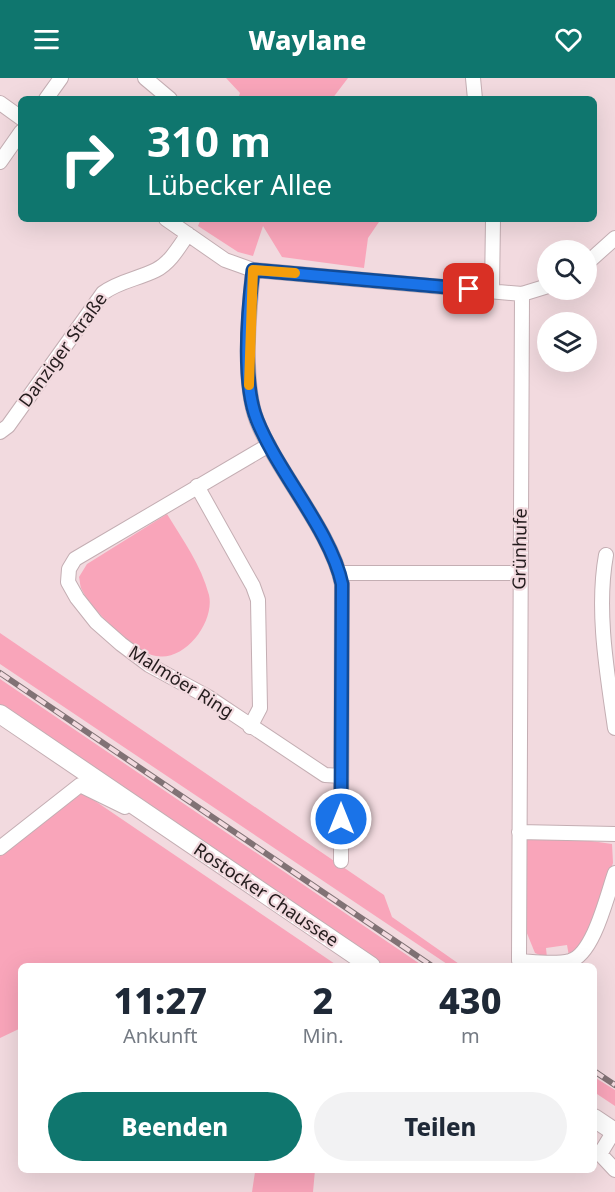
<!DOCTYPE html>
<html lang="de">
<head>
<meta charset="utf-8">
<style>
  body { margin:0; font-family:"Noto Sans",sans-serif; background:#f2f2f3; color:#1f2937; height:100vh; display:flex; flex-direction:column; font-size:22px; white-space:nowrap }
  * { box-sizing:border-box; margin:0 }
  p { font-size:20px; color:#747a83 }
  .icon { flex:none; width:33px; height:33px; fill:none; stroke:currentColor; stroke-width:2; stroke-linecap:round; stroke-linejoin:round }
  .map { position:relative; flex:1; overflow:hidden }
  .details { position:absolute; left:18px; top:885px; width:579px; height:210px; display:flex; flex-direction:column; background:#fff; border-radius:9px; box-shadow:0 6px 24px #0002 }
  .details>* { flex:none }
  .guide { position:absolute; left:18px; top:18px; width:579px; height:126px; border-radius:9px; box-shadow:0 6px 24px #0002; background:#0f766e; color:#fff; overflow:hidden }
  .buttons { position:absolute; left:537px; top:162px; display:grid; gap:12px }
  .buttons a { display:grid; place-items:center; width:60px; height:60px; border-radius:50%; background:#fff; box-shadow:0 6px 24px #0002; font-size:30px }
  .pin { position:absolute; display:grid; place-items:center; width:51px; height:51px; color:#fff; margin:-26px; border-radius:12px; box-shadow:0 3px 9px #0006 }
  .me { position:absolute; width:66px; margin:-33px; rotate:0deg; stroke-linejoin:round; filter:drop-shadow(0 0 4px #0008) }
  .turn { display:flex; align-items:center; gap:21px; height:126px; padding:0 30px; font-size:27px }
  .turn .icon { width:78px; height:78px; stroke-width:2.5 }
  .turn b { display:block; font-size:42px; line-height:51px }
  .eta { display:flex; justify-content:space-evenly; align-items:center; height:102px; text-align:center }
  .eta b { font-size:36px; font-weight:800; line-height:42px }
  .button { display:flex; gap:12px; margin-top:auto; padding:12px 30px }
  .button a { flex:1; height:69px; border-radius:36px; background:#0f766e; color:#fff; font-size:24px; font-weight:800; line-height:69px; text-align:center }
  .button a+a { background:#f2f2f3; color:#1f2937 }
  header { display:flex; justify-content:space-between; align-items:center; height:78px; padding:0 30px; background:#0f766e; color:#fff; font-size:27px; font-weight:800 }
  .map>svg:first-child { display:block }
  .green { fill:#f9a5ba }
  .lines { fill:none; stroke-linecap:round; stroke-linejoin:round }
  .street-casing { stroke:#c4aeb3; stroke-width:16 }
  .secondary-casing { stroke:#c4aeb3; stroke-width:20 }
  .street { stroke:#fff; stroke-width:14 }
  .secondary { stroke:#fff; stroke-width:18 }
  .rail-casing { stroke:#817275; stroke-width:6 }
  .rail { stroke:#f2dadf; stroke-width:4; stroke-dasharray:11; stroke-linecap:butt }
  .route-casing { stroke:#114b97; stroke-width:15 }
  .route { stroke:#1a73e8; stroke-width:10 }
  .slow { stroke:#f59e0b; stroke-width:10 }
  .labels { text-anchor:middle; stroke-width:4.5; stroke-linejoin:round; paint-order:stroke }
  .street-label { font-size:18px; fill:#241c1d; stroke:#f2dadf }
</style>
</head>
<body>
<header><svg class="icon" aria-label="menu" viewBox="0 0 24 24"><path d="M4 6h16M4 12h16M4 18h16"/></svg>Waylane<svg class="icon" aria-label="heart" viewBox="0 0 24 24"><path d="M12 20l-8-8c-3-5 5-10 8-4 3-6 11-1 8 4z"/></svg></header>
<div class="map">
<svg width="615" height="1114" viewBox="0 0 615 1114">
  <rect width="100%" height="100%" fill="#f2dadf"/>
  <!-- green -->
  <path class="green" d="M 226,0 L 348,0 L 332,21 L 238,21 L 240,15 Z
    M 201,141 L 381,141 L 368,160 L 364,190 L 282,179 L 263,148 L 253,178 L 238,174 L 198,148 Z
    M 167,436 C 183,462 201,487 209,517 C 215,544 185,584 156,578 C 137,575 90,531 82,512 C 80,509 80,503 79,499 L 87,486 Z
    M 0,555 L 384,817 L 392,839 L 462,888 L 450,888 L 0,586 Z
    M 0,601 L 423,888 L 379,888 L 0,628 Z
    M 76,710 L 338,888 L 21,888 L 21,950 L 0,960 L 0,770 Z
    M 549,757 L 612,766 L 613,785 L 585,863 L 569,878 L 567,867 L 546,870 L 547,880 L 535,875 L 524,848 L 526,760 Z
    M 594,999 L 615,1012 L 615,1028 L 594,1014 Z
    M 249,1092 L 315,1092 L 313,1114 L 252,1114 L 255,1094 Z"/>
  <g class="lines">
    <defs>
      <path id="street" d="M 145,0 L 170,21
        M 473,0 L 475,21
        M 46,21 L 61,0
        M 0,25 L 21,40
        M 0,84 L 21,54
        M 166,141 L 225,182 L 253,192 L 522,216 L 548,208
        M 586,186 L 615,160
        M 253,192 C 249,233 242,305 257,343 C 278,395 331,453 342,506 L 341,783
        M 492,213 L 493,141
        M 522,216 L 519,883 C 535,884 555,887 570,883 C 594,876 607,817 615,795
        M 0,354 L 8,348 L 103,215 C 119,203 138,201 156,192 C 170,185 179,169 188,156
        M 269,367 L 75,481 L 69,491 L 68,504 L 77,520 L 96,544 L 121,566 L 149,587 L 208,619 L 325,697 L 341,698
        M 197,408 L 253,508 L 258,522 L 260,630 L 250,649
        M 606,477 C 596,532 607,594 615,650
        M 339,495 L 519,495
        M 519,754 L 615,756
        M 0,770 L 80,707 L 125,729
        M 614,1053 L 600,1076 L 615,1092"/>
      <path id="secondary" d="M 0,636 L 371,888
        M 594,1040 L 615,1054"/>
    </defs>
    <!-- street casing -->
    <use href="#street" class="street-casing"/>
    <!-- secondary casing -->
    <use href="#secondary" class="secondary-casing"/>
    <!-- street -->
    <use href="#street" class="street"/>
    <!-- secondary -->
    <use href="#secondary" class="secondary"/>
    <defs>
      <path id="rail" d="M 0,595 L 432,888
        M 594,993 L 615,1007"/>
    </defs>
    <!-- rail casing -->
    <use href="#rail" class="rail-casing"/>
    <!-- rail -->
    <use href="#rail" class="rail"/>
  </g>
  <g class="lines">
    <defs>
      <path id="route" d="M 341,741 L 342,506 C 331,453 278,395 257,342 C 242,305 248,233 253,192 L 469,211"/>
    </defs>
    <!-- route casing -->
    <use href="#route" class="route-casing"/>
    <!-- route -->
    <use href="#route" class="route"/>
    <!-- slow -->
    <path class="slow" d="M 249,307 L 253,192 L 295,195"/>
  </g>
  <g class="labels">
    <!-- street labels -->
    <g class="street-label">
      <text transform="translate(63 272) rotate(-54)" y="6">Danziger Straße</text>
      <text transform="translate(520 471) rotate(-89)" y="6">Grünhufe</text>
      <text transform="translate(181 604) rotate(32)" y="6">Malmöer Ring</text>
      <text transform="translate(266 817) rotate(34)" y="6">Rostocker Chaussee</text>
    </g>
  </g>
</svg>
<div class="buttons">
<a><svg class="icon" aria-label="search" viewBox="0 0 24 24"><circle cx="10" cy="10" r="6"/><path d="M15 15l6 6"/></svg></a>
<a><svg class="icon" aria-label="layers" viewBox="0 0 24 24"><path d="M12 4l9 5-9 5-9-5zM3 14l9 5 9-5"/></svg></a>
</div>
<div class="pin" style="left:469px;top:211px;background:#d93025"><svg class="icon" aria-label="arrive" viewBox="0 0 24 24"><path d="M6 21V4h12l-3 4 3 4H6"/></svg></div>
<svg class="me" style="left:341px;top:741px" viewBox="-20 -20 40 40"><circle r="17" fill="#1a73e8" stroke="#fff" stroke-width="3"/><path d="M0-11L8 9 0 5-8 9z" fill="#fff"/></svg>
<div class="guide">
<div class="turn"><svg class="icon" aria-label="right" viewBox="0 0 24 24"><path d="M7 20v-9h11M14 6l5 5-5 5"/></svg><div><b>310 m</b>Lübecker Allee</div></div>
</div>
<section class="details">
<div class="eta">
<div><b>11:27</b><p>Ankunft</p></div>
<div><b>2</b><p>Min.</p></div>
<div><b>430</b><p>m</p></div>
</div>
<div class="button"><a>Beenden</a><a>Teilen</a></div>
</section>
</div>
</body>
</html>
